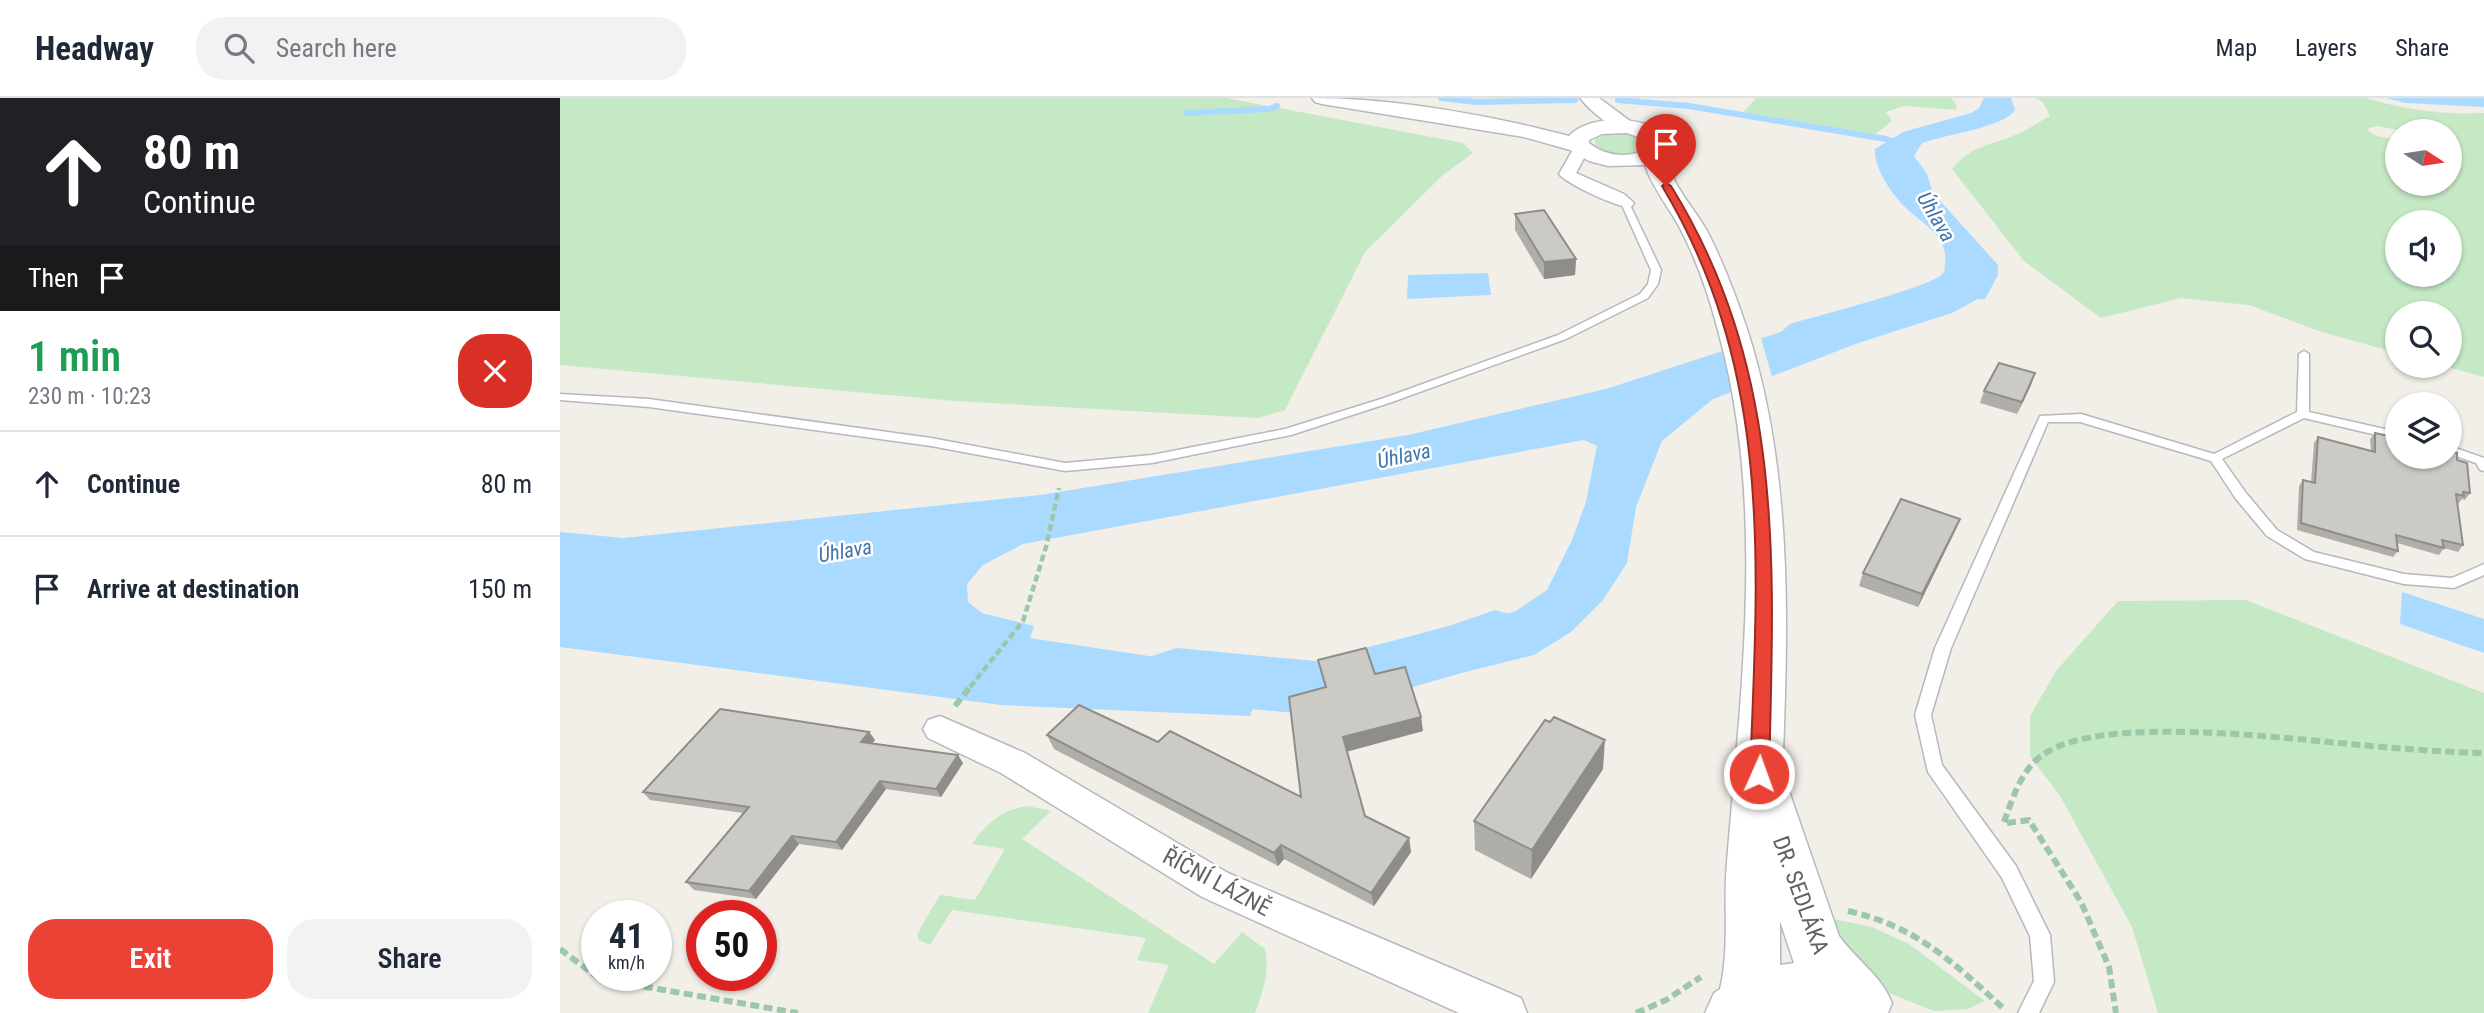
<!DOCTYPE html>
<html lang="en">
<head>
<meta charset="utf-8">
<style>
  body { margin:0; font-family:"Roboto Condensed",sans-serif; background:#f2f2f3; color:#1f2937; height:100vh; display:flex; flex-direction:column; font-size:26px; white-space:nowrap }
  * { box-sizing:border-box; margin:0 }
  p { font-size:23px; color:#747a83 }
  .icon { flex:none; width:38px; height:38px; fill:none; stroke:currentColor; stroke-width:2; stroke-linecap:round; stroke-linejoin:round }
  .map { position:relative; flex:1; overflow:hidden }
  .panel { display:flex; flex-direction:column; background:#fff; width:560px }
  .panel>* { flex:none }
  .banner { background:#202124; color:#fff; overflow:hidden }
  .needle { width:46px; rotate:102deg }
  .fabs { position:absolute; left:1825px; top:21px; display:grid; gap:14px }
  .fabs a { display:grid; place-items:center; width:77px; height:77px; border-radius:50%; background:#fff; box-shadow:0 2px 5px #0004; font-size:35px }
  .speed { position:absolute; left:21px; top:802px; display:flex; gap:14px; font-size:35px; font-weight:700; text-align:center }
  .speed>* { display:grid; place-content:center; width:91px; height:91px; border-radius:50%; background:#fff; box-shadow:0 2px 5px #0004; line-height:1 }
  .speed small { font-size:18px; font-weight:400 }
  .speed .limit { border:10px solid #d22; background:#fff; color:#111 }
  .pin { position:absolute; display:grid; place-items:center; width:60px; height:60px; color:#fff; margin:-72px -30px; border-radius:50% 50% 50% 0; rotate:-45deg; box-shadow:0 0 7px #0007 }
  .pin .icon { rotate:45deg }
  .me { position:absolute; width:77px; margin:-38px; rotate:2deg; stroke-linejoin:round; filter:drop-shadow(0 0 5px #0008) }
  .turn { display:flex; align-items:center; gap:24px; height:147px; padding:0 28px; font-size:32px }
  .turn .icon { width:91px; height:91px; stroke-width:2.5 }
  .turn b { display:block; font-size:49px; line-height:60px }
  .then { display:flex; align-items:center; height:66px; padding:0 28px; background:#0003; gap:14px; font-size:26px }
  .round { display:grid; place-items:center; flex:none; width:74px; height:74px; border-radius:28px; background:#f2f2f3 }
  .overview { display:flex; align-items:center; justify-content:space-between; height:119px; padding:0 28px }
  h1 { font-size:42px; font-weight:600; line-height:52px; color:#1e9e55 }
  .button { display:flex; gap:14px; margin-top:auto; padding:14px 28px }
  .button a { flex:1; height:80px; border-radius:28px; background:#ea4335; color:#fff; font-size:28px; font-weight:600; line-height:80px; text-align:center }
  .button a+a { background:#f2f2f3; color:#1f2937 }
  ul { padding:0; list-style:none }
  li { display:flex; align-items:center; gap:21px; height:105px; padding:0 28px; border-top:2px solid #e0e1e3 }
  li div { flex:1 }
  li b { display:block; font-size:26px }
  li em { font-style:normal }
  header { display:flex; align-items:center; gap:42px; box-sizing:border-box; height:98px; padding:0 35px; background:#fff; border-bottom:2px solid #e0e1e3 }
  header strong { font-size:33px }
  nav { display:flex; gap:38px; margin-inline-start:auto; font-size:24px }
  .search { width:490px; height:63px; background:#f2f2f3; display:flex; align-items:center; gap:18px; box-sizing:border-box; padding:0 24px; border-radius:28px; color:#747a83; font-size:26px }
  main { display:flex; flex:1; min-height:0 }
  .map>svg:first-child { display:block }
  .green { fill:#c5e8c5; fill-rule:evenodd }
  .water { fill:#aadaff }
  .pier { fill:#f1efe8 }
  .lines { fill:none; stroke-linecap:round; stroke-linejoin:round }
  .stream { stroke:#aadaff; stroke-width:6 }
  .river { fill:#aadaff; fill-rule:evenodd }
  .service-casing { stroke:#b5b8bc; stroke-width:3 }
  .minor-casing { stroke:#b5b8bc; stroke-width:3 }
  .tertiary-casing { stroke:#b5b8bc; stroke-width:3 }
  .secondary-casing { stroke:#b6babf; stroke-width:3 }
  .path-far1 { stroke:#9cc7a9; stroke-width:4.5; stroke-dasharray:7 3.5; stroke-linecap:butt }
  .path { stroke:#9cc7a9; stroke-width:6; stroke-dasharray:9 4.5; stroke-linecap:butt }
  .service { fill:#fff; fill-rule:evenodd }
  .minor { fill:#fff; fill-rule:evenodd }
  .tertiary { fill:#fff; fill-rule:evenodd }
  .secondary { fill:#fff; fill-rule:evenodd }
  .wall { fill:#afaea9 }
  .shaded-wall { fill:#8f8d8a }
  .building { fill:#cccac5; stroke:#8f8d8a; stroke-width:2 }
  .route { fill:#ea4335; stroke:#982c22; stroke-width:2 }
  .labels { text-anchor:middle; stroke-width:5; stroke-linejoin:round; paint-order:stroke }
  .water-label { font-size:21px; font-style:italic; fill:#4174aa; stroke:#fff }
  .near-street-label { font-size:23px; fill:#5f6368; stroke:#fff }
</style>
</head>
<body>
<header>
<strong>Headway</strong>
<div class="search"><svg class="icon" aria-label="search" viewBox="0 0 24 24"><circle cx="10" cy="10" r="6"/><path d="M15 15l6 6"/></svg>Search here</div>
<nav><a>Map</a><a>Layers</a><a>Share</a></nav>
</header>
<main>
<section class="panel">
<div class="banner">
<div class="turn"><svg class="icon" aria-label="ahead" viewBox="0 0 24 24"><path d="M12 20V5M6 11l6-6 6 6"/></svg><div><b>80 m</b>Continue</div></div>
<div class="then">Then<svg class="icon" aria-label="arrive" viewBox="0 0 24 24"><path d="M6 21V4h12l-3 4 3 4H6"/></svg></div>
</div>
<div class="overview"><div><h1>1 min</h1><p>230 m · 10:23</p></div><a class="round" style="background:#d93025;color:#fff"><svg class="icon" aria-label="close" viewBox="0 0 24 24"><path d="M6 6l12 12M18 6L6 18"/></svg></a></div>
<ul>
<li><svg class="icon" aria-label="ahead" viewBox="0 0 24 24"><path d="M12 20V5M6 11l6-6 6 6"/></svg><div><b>Continue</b></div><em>80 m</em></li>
<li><svg class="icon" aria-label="arrive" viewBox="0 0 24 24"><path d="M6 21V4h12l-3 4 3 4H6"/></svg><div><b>Arrive at destination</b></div><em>150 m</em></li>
</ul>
<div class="button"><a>Exit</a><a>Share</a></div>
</section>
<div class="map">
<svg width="1924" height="915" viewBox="0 0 1924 915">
  <rect width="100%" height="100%" fill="#f1efe8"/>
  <!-- green -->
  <path class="green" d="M 0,0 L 666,0 L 903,45 L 913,55 L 883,77 L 805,154 L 725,312 L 698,320 L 395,303 L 0,267 Z
    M 1196,0 L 1391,0 L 1397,7 L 1396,12 L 1344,8 L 1326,14 L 1332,23 L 1314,37 L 1184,14 Z
    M 1475,0 L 1806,0 C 1845,12 1883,17 1924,15 L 1924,279 L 1884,268 L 1890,268 L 1890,215 L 1838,215 L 1837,255 L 1762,234 L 1689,207 L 1621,200 L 1541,220 L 1464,163 L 1392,71 C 1412,47 1429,48 1455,37 C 1467,32 1479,24 1490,18 L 1483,4 ZM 1818,28 L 1843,33 L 1890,33 L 1890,86 L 1838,86 L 1837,42 L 1817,38 L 1808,33 L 1809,30 ZM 1838,124 L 1890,124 L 1890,177 L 1838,177 Z
    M 1063,35 L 1089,43 L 1089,49 C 1074,59 1049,59 1035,47 L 1035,41 L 1047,36 Z
    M 1686,502 L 1924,595 L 1924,915 L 1598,915 L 1572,829 L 1500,698 L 1470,658 L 1470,618 L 1496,573 L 1558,503 Z
    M 467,708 L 491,713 L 462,741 L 654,866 L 682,834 L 705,851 C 710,874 703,893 695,915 L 588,915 L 609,867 L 577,862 L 586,840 L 392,812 L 370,847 L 359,842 L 357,836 L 380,797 L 415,802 L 445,751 L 412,746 C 426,725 442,712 467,708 Z
    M 1268,820 L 1312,829 L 1349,846 L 1425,903 L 1408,911 L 1374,913 L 1329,895 L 1291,873 Z"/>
  <!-- water -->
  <path class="water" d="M 1424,0 L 1451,0 L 1455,12 C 1445,29 1383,37 1362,45 L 1354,58 L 1367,76 L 1373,95 L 1438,167 L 1438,177 L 1425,201 L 1418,201 L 1392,215 L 1298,245 L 1153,301 L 1102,343 L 1076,409 L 1067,465 L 1043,502 L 1011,534 L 974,557 L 865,584 L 845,550 L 956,513 L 987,492 L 1012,442 L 1026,404 L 1037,348 L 1024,342 L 463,446 L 423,467 L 407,486 L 408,504 L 422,515 L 474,528 L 470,540 L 707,576 L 690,618 L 441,607 L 0,549 L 0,434 L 63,440 L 480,397 L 848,337 L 1046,291 L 1221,234 L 1230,226 C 1252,219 1376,188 1383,175 C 1386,171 1384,170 1385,165 C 1389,137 1360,125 1343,107 C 1330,93 1314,70 1315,51 L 1343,34 L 1411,15 L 1419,10 Z
    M 1826,0 L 1924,0 L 1924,9 L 1846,5 Z
    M 928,175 L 931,197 L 847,201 L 848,177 Z
    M 1842,494 L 1924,521 L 1924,555 L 1840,526 Z"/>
  <!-- pier -->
  <path class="pier" d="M 1200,237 L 1213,282 L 1174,297 L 1164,249 Z"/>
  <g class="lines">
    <!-- stream -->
    <path class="stream" d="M 881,0 L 916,4 L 1015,2
      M 1058,2 L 1129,8 L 1326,41 L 1341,46
      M 627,15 L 709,11 L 717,8"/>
    <!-- river -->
    <path class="river" d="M 935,512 L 959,519 L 969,537 L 959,555 L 929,567 L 756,617 L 617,604 L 592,596 L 581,577 L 592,558 L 617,550 L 756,563 L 889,528 Z"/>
    <defs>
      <path id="service" d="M 1062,103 L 1069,105 L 1101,172 L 1098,186 L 1088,200 L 1006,241 L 832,304 L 731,337 L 592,365 L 505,373 L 371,348 L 89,309 L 0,302 L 0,296 L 89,301 L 371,340 L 505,365 L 592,357 L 725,331 L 824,300 L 998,237 L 1080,196 L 1088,186 L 1091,172 L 1061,105 Z
        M 1744,253 L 1749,256 L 1749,314 L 1838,334 L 1838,342 L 1744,320 L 1662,361 L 1686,395 L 1717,432 L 1754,454 L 1844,476 L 1892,480 L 1924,466 L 1924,477 L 1894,490 L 1844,486 L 1745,461 L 1707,438 L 1676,401 L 1651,363 L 1520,324 L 1488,324 L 1391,550 L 1371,617 L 1382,667 L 1456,768 L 1490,837 L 1494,884 L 1479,915 L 1458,915 L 1474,883 L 1470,838 L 1442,780 L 1368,674 L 1355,617 L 1375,550 L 1480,318 L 1521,316 L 1654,356 L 1737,314 L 1739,256 Z
        M 1890,348 L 1924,360 L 1924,373 L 1920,372 L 1916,365 L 1890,356 Z"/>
      <path id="minor" d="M 1021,46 L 1029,51 L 1016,75 L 1064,96 L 1074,105 L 1071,109 C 1060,111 1007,86 999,76 L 1015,48 Z
        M 380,618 L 465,655 L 668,775 L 961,900 L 967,915 L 899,915 L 642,799 L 441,675 L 368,640 L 363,631 L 368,622 Z"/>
      <path id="tertiary" d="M 1020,0 L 1039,0 L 1078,29 L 1069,34 C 1051,30 1032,15 1020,0 Z"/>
      <path id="secondary" d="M 752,0 C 833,0 930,17 1009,38 C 1033,13 1097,18 1116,46 L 1106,59 C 1112,88 1133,108 1147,133 C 1163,164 1176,198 1187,231 C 1234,376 1228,532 1222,681 L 1230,696 L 1279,838 C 1298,864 1320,876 1332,905 L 1328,915 L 1145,915 L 1154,895 L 1160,891 C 1170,848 1163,807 1167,764 C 1181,590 1206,408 1159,236 C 1150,201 1138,165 1121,132 C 1109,109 1093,91 1085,67 L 1048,68 L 1029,63 L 1010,52 L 964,39 L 762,6 L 755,4 ZM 1067,35 L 1092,44 L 1094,47 C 1075,61 1047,60 1029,45 L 1029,42 L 1042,36 ZM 1220,823 L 1234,865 L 1220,867 Z"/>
    </defs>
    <!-- service casing -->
    <use href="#service" class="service-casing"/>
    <!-- minor casing -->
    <use href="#minor" class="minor-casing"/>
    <!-- tertiary casing -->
    <use href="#tertiary" class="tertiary-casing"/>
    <!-- secondary casing -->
    <use href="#secondary" class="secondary-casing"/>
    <!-- path-far1 -->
    <path class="path-far1" d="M 410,589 L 463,523 L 486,449 L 499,390"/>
    <!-- path -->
    <path class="path" d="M 395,608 L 411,588
      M 1444,724 C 1453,700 1461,671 1484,656 C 1542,616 1729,641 1801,647 C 1842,651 1883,654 1924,655
      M 1447,725 L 1469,722 L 1521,804 L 1549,869 L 1556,915
      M 1288,813 C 1356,828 1394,865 1443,910
      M 0,851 L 40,881 L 238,915
      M 1076,915 L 1106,902 L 1141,879"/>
    <!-- service -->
    <use href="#service" class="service"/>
    <!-- minor -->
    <use href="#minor" class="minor"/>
    <!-- tertiary -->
    <use href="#tertiary" class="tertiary"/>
    <!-- secondary -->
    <use href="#secondary" class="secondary"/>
  </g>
  <!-- wall -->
  <path class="wall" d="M 955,116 L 1016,161 L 1015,177 L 984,181 L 955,132 Z
    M 1471,287 L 1457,316 L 1420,305 L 1424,293 Z
    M 1815,335 L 1897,362 L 1910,395 L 1905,402 L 1902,401 L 1899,405 L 1897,404 L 1903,447 L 1898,454 L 1884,450 L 1879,457 L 1837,445 L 1838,453 L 1833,459 L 1737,432 L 1739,388 L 1743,382 L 1751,384 L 1754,345 L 1758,339 L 1811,353 L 1810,341 Z
    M 1400,421 L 1395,433 L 1358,509 L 1299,488 L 1303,475 Z
    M 758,562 L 815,576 L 861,619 L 863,633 L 787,653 L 805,718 L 849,740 L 851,754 L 814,808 L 724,761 L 718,768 L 494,651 L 487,637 L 598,644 L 741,699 L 765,590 Z
    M 309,634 L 315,642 L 312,645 L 403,665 L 381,699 L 326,691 L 282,752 L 239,746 L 196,801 L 134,792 L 126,784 L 183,715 L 90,702 L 83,694 Z
    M 1043,671 L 971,781 L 915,752 L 914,723 Z"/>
  <!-- shaded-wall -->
  <path class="shaded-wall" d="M 1016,161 L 1015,177 L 984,181 L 984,164 Z
    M 1475,275 L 1471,287 L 1457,316 L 1462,304 Z
    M 1400,421 L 1395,433 L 1358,509 L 1362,496 Z
    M 861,619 L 863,633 L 786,654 L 783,639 Z
    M 309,634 L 315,642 L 307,652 L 301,644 Z
    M 1045,642 L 1043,671 L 971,781 L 972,752 Z
    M 398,657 L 403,665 L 381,699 L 376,691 Z
    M 320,683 L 326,691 L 282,752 L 276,744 Z
    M 232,738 L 239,746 L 196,801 L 189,793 Z
    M 849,740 L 851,754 L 814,808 L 811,795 Z
    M 721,747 L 724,761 L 718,768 L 714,755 Z"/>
  <!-- building -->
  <path class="building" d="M 984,112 L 1016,161 L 984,164 L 955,116 Z
    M 1439,265 L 1475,275 L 1462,304 L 1424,293 Z
    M 1815,335 L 1838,340 L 1838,359 L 1890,359 L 1890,353 L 1897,355 L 1897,362 L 1907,365 L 1910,395 L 1903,394 L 1904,398 L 1896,396 L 1903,447 L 1882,442 L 1884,450 L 1836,437 L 1838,453 L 1741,425 L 1743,382 L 1755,385 L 1758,339 L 1815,354 Z
    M 1341,401 L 1400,421 L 1362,496 L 1303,475 Z
    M 806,550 L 815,576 L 845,569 L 861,619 L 783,639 L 805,718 L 849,740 L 811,795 L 721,747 L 714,755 L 487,637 L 519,607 L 598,644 L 610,633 L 741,699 L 729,599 L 766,589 L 758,562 Z
    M 160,611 L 309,634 L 301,644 L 398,657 L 376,691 L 320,683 L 276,744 L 232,738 L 189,793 L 126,784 L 189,709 L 83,694 Z
    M 994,619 L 1045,642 L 972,752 L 914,723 L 985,622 L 990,624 Z"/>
  <!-- route -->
  <path class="route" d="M 1106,85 L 1111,88 C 1226,274 1214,466 1209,676 L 1206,682 L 1199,684 L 1193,682 L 1190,676 C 1198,468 1214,274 1102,88 Z"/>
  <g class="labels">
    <!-- water labels -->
    <g class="water-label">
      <text transform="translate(1376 119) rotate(59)" y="7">Úhlava</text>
      <text transform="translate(844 358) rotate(-12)" y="7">Úhlava</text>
      <text transform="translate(285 453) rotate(-10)" y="7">Úhlava</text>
    </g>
    <!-- near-street labels -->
    <g class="near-street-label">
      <text transform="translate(657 784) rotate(28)" y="8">ŘÍČNÍ LÁZNĚ</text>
      <text transform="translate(1241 797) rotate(70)" y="8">DR. SEDLÁKA</text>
    </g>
  </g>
</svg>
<div class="fabs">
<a><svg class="needle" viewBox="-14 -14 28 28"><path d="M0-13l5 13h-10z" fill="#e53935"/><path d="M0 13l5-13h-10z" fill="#747a83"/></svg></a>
<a><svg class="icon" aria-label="sound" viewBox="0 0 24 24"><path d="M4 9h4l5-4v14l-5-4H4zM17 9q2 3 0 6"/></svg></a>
<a><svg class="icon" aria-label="search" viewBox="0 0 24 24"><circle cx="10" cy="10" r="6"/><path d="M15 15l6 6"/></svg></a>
<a><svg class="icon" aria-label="layers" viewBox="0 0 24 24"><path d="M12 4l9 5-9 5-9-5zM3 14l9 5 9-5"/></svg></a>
</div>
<div class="speed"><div>41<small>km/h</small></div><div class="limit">50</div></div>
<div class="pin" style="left:1106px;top:88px;background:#d93025"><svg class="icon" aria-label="arrive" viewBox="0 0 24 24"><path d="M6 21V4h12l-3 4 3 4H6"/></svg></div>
<svg class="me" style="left:1199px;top:676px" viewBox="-20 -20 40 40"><circle r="17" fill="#ea4335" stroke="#fff" stroke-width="3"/><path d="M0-11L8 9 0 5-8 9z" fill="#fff"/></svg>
</div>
</main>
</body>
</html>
